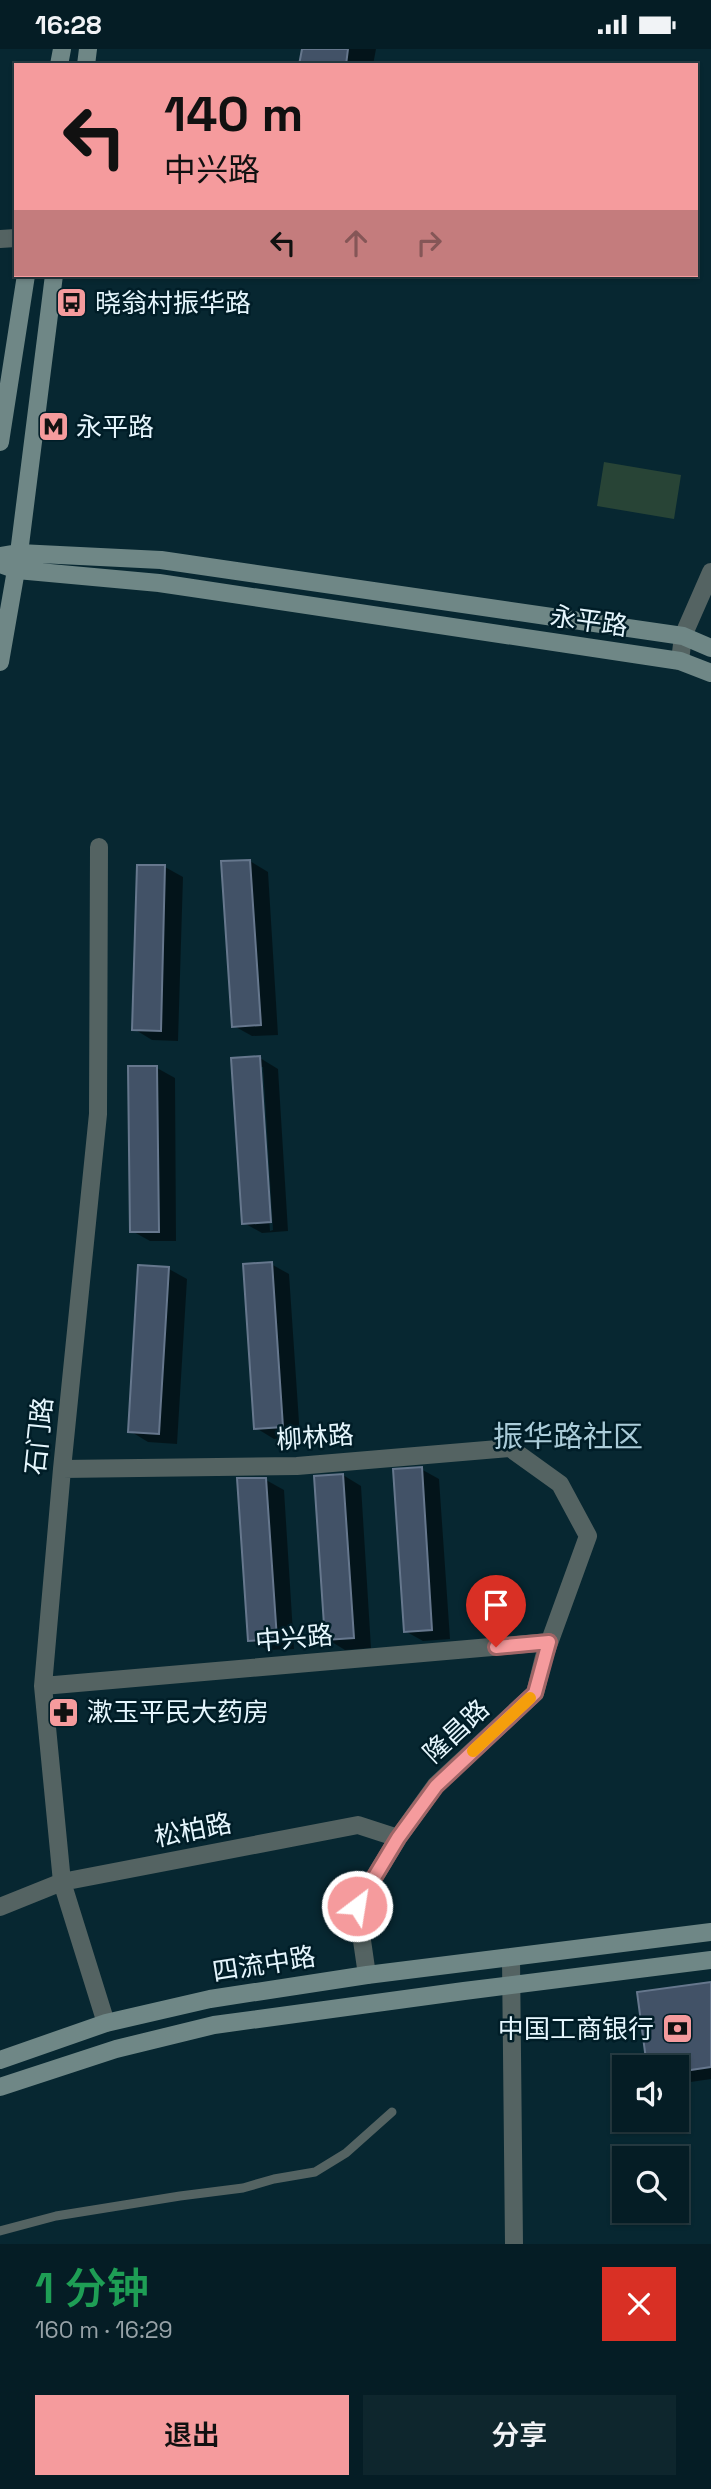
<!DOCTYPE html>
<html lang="zh">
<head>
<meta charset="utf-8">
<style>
  body { margin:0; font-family:"Space Grotesk","Noto Sans SC",sans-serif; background:#0e262d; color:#f1f3f6; height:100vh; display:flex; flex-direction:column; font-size:26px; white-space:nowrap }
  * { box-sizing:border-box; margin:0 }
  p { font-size:23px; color:#97a2a7 }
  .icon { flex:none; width:38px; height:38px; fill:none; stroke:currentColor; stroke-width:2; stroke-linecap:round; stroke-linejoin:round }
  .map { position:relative; height:2195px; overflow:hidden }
  .side { display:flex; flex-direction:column; background:#051d25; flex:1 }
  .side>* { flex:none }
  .guide { position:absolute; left:14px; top:14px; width:684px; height:214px; border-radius:0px; box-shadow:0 2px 5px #0004,0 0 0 2px #263b42; background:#f59b9d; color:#111; overflow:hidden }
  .fabs { position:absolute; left:612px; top:2006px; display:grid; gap:14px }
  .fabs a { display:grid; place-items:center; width:77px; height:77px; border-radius:0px; background:#051d25; box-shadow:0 2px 5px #0004,0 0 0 2px #263b42; font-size:35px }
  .pin { position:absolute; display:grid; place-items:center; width:60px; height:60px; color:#fff; margin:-72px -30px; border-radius:50% 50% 50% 0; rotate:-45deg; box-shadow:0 0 7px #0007 }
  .pin .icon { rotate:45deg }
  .me { position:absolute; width:77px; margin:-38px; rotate:31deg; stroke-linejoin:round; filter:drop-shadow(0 0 5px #0008) }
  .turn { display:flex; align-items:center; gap:24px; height:147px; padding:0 35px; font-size:32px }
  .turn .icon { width:91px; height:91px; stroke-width:2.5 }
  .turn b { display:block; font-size:49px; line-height:60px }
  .lanes { display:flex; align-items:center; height:66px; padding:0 35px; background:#0003; justify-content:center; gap:35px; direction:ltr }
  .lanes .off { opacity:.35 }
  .round { display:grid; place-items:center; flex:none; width:74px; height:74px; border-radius:0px; background:#0e262d }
  .overview { display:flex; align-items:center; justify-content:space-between; height:119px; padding:0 35px }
  h1 { font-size:42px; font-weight:600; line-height:52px; color:#1e9e55 }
  .button { display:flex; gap:14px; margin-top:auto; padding:14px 35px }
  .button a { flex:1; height:80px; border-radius:0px; background:#f59b9d; color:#111; font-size:28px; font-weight:600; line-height:80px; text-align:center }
  .button a+a { background:#0e262d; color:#f1f3f6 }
  .status { display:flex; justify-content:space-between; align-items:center; height:49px; padding:0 35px; background:#051d25; direction:ltr }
  .status svg { height:19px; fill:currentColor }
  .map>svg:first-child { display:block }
  .green { fill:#284436 }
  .shadow { fill:#0007; fill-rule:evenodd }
  .building { fill:#425267; stroke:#66778d; stroke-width:2 }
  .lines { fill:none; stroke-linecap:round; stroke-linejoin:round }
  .service { stroke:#546362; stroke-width:9 }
  .minor { stroke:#546362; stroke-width:18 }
  .secondary { stroke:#6f8786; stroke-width:18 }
  .route-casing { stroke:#9f6566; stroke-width:18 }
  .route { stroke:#f59b9d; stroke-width:12 }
  .slow { stroke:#f59e0b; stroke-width:12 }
  .labels { text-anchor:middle; stroke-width:5; stroke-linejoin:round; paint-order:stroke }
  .poi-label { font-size:26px; fill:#e5f6fd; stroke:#001d27; text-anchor:start }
  .street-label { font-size:26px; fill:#e5f6fd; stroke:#001d27 }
  .quarter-label { font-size:30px; fill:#aaccd9; stroke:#001d27 }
</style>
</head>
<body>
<div class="status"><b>16:28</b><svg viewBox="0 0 49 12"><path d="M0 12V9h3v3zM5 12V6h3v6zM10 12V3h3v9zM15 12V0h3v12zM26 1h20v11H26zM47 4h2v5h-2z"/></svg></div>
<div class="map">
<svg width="711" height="2195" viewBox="0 0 711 2195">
  <rect width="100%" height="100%" fill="#072731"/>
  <!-- green -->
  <path class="green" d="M 604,413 L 681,426 L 674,470 L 597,457 Z"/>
  <!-- shadow -->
  <path class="shadow" d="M 303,0 L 376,0 L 373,16 L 301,16 Z
    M 250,812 L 268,823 L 278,986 L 252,987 L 234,977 Z
    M 165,818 L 183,828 L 178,992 L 152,991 L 134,980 Z
    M 260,1009 L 278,1020 L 288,1182 L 262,1184 L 244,1174 ZM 259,1018 L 263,1018 L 273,1181 L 270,1182 Z
    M 157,1019 L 175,1029 L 176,1192 L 150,1192 L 132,1182 Z
    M 271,1215 L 289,1225 L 300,1388 L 274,1390 L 256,1379 Z
    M 169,1220 L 187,1230 L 177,1395 L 148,1393 L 130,1382 Z
    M 421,1420 L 439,1430 L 450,1590 L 423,1592 L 405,1582 Z
    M 343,1426 L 361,1437 L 371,1599 L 345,1601 L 327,1590 Z
    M 266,1431 L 284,1441 L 294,1600 L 268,1601 L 250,1591 Z
    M 711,1934 L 711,2030 L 677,2035 L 677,2018 Z"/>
  <!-- building -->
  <path class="building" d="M 302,0 L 348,0 L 346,16 L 299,16 Z
    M 250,811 L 261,976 L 232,978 L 221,812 Z
    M 137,816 L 165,816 L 161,982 L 132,981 Z
    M 260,1007 L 271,1173 L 242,1175 L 231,1009 Z
    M 128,1017 L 157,1017 L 159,1183 L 130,1183 Z
    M 272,1213 L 283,1378 L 254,1380 L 243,1215 Z
    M 138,1216 L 169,1218 L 159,1385 L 128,1383 Z
    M 422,1418 L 432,1581 L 404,1583 L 393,1420 Z
    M 343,1425 L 354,1589 L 325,1591 L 314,1427 Z
    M 237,1429 L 266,1429 L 277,1590 L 248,1592 Z
    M 711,1933 L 711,2018 L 677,2023 L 677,2018 L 647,2018 L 637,1943 Z"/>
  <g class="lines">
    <!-- service -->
    <path class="service" d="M 0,2182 L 56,2167 L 180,2147 L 243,2139 L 274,2130 L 315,2123 L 346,2104 L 392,2063"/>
    <!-- minor -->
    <path class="minor" d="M 0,190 L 16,189
      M 680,612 L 683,587 L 711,523
      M 99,798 L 98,1065 L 62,1420 L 43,1637 L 62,1833 L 106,1974
      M 62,1420 L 297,1417 L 510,1399 L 560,1435 L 588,1487 L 544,1608 L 535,1644 L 436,1736 L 398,1789 L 357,1857 L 367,1926
      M 43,1637 L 549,1593
      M 0,1858 L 62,1833 L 358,1776 L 398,1789
      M 511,1909 L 514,2195"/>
    <!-- secondary -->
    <path class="secondary" d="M 59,16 L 62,0
      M 86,16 L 88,0
      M 0,393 L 26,226
      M 0,507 L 19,504 L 161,511 L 683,587 L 711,599
      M 0,515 L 17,521 L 159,534 L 680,612 L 711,624
      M 0,613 L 19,504 L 54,226
      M 0,2011 L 106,1974 L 210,1950 L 367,1926 L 711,1883
      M 0,2038 L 116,2000 L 214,1976 L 464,1942 L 711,1911"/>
  </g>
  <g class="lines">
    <defs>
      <path id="route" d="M 357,1857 L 398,1789 L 436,1737 L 535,1644 L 549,1593 L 496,1598"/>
    </defs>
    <!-- route casing -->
    <use href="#route" class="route-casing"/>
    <!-- route -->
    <use href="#route" class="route"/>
    <!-- slow -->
    <path class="slow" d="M 473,1702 L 530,1649"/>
  </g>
  <!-- icons -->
  <defs>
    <symbol id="bus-square" viewBox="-11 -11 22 22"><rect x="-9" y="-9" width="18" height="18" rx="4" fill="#f59b9d" stroke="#001d27"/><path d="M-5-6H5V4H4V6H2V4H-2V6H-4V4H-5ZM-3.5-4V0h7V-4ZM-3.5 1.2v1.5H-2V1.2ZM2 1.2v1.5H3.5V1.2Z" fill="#111"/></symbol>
    <symbol id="metro-square" viewBox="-11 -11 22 22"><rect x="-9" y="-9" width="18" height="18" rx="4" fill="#f59b9d" stroke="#001d27"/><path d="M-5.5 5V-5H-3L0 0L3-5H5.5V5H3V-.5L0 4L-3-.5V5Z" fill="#111"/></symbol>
    <symbol id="pharmacy-square" viewBox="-11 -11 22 22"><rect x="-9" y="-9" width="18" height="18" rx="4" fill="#f59b9d" stroke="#001d27"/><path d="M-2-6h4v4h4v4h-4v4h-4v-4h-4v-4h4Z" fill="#111"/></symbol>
    <symbol id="bank-square" viewBox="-11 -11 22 22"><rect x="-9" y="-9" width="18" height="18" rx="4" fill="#f59b9d" stroke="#001d27"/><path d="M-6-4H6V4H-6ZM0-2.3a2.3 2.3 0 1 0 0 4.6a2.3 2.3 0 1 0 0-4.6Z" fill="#111"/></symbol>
  </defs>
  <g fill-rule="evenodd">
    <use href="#bus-square" x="54" y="236" width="35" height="35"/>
    <use href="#metro-square" x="36" y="360" width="35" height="35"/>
    <use href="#pharmacy-square" x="46" y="1646" width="35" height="35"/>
    <use href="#bank-square" x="660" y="1962" width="35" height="35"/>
  </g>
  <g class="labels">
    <!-- poi labels -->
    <g class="poi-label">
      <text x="95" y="263">晓翁村振华路</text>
      <text x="76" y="387">永平路</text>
      <text x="87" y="1672">漱玉平民大药房</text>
      <text x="654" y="1989" text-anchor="end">中国工商银行</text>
    </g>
    <!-- street labels -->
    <g class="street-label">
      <text transform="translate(589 572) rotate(8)" y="9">永平路</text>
      <text transform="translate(39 1387) rotate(-84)" y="9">石门路</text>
      <text transform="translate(315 1388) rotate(-4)" y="9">柳林路</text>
      <text transform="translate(294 1589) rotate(-5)" y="9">中兴路</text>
      <text transform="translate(456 1682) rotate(-43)" y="9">隆昌路</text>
      <text transform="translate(193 1781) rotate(-11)" y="9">松柏路</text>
      <text transform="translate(264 1915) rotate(-9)" y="9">四流中路</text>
    </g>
    <!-- quarter labels -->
    <g class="quarter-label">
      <text x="568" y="1398">振华路社区</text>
    </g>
  </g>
</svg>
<div class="fabs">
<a><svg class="icon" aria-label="sound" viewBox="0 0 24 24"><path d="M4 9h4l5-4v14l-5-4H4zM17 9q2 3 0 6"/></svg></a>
<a><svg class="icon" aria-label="search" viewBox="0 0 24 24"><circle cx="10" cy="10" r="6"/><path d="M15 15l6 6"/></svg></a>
</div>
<div class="pin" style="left:496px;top:1598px;background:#d93025"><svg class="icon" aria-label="arrive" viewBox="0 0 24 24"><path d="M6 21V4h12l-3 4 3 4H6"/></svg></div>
<svg class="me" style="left:357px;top:1857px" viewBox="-20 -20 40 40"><circle r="17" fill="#f59b9d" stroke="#fff" stroke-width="3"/><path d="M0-11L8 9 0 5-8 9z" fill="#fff"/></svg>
<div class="guide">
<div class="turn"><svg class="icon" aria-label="left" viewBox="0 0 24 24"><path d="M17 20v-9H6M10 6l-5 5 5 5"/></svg><div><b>140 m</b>中兴路</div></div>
<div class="lanes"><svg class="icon" aria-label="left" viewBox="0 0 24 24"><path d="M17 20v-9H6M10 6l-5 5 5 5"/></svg><svg class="icon off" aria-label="ahead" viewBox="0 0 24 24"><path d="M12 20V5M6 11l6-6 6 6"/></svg><svg class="icon off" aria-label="right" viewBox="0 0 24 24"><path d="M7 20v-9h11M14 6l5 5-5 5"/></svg></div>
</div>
</div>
<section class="side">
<div class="overview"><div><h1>1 分钟</h1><p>160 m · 16:29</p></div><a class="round" style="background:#d93025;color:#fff"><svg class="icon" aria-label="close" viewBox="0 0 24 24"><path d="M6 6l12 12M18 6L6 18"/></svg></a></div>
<div class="button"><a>退出</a><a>分享</a></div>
</section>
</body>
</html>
